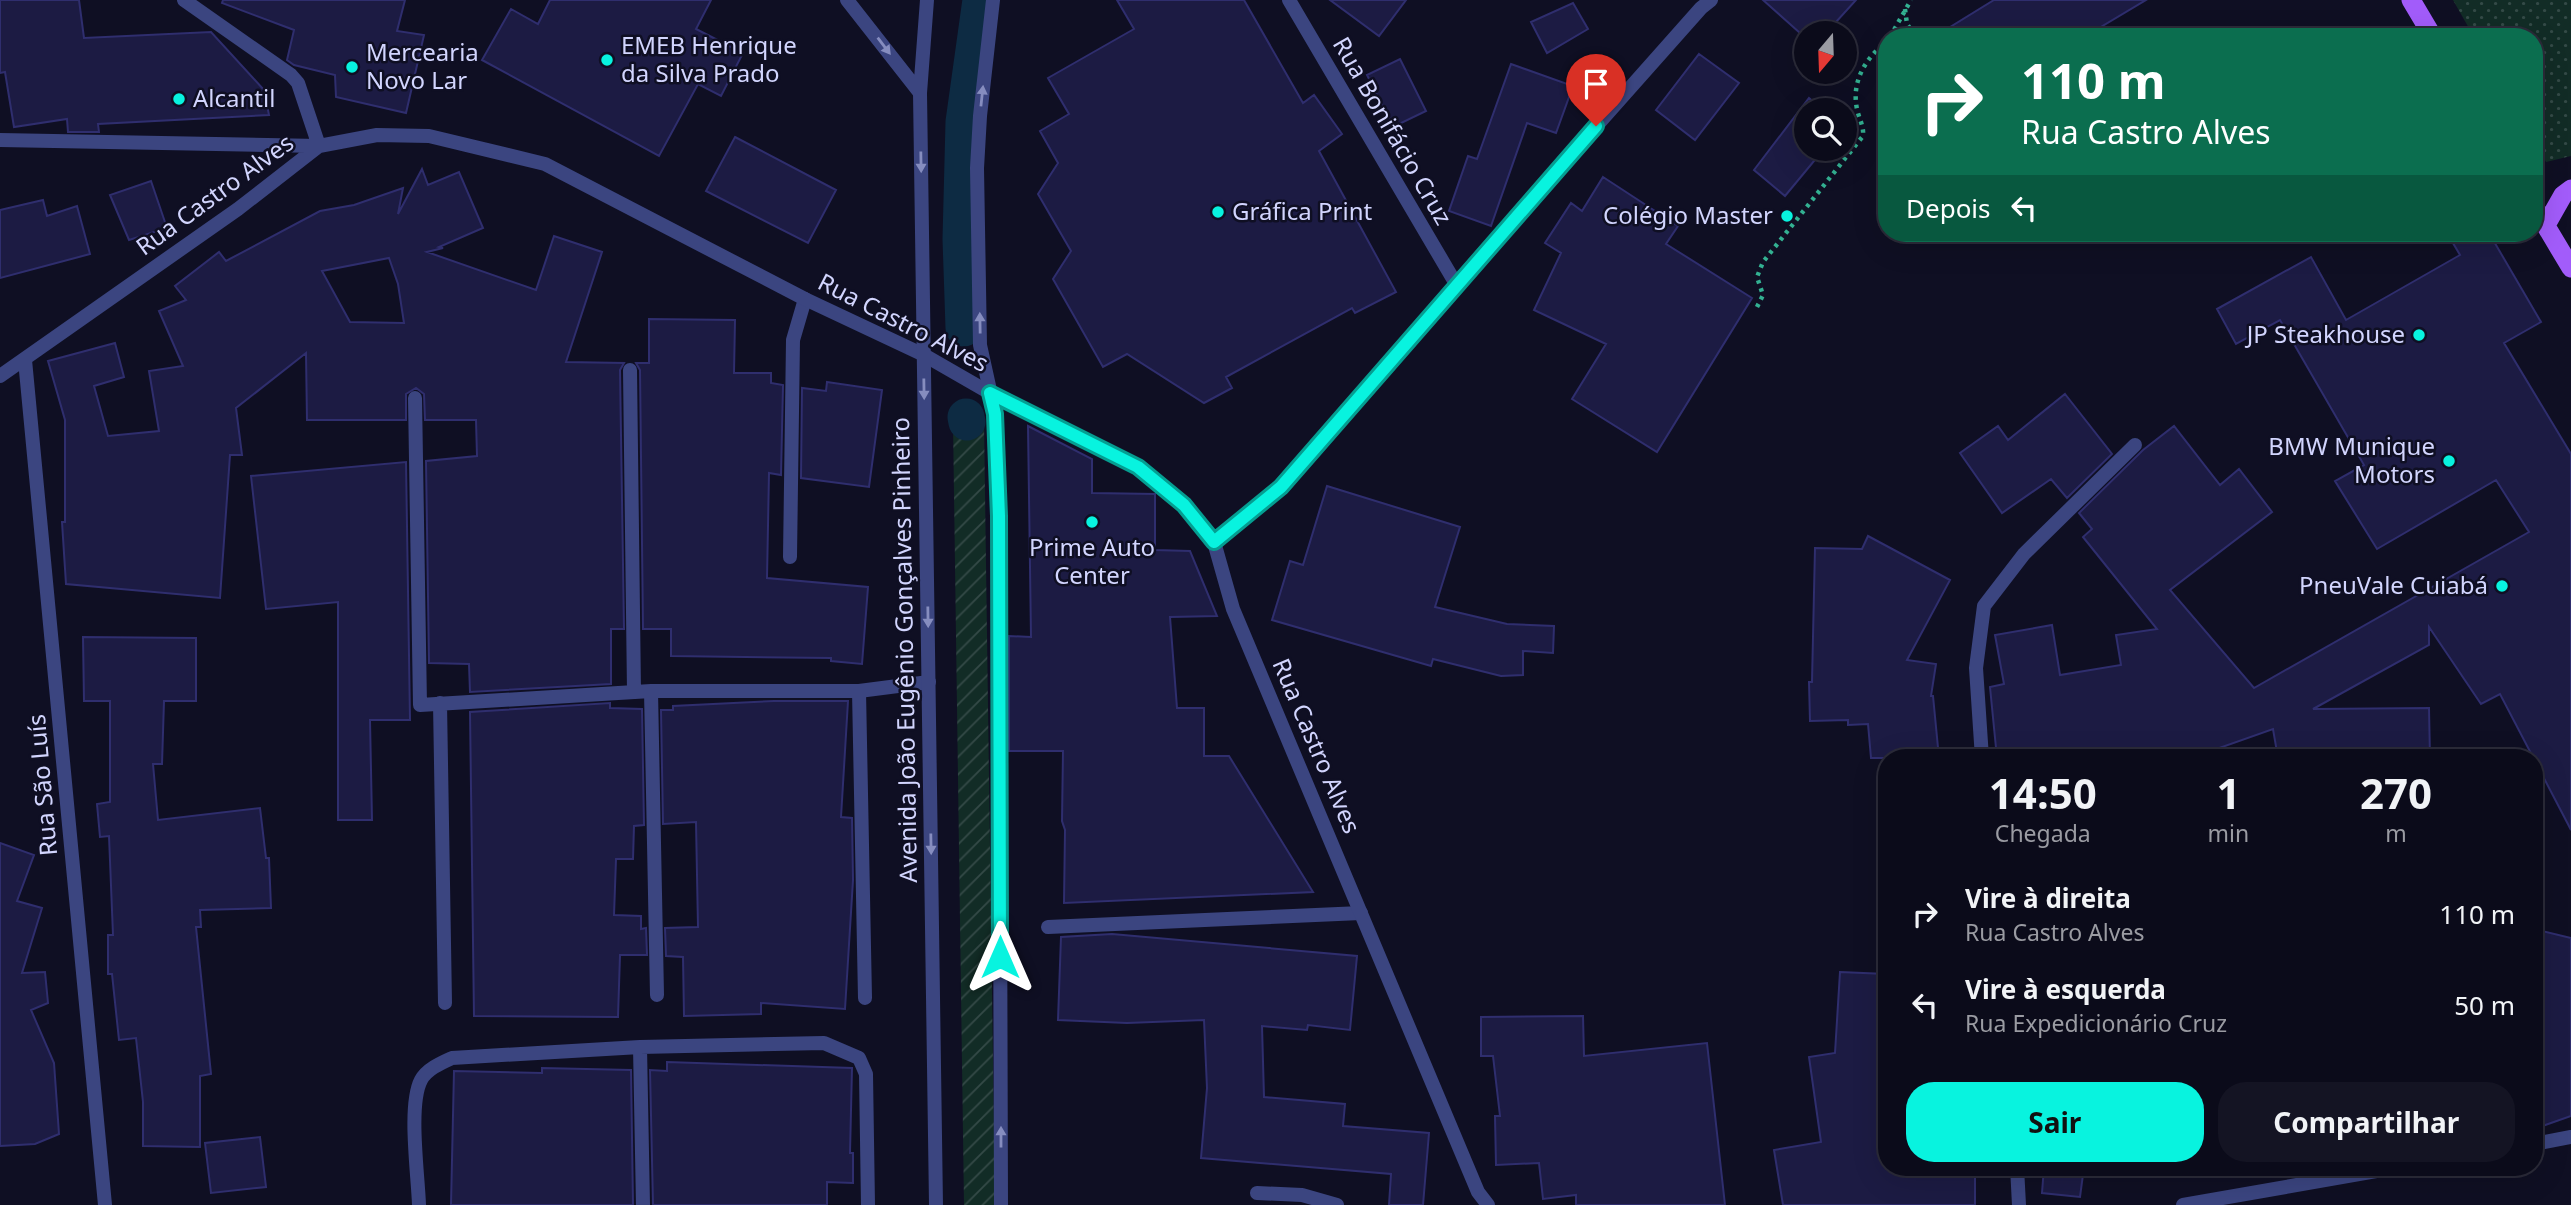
<!DOCTYPE html>
<html lang="pt">
<head>
<meta charset="utf-8">
<style>
  body { margin:0; font-family:"Noto Sans",sans-serif; background:#141423; color:#f1f3f6; height:100vh; display:flex; flex-direction:column; font-size:26px; white-space:nowrap }
  * { box-sizing:border-box; margin:0 }
  p { font-size:23px; color:#9a9ba2 }
  .icon { flex:none; width:38px; height:38px; fill:none; stroke:currentColor; stroke-width:2; stroke-linecap:round; stroke-linejoin:round }
  .map { position:relative; flex:1; overflow:hidden }
  .details { position:absolute; left:1878px; top:749px; width:665px; height:427px; display:flex; flex-direction:column; background:#0b0b1a; border-radius:28px; box-shadow:0 7px 28px #0002,0 0 0 2px #2b2b39 }
  .details>* { flex:none }
  .hud { position:absolute; left:1878px; top:28px; width:665px; height:214px; border-radius:28px; box-shadow:0 7px 28px #0002,0 0 0 2px #2b2b39; background:#0b6e4f; color:#fff; overflow:hidden }
  .needle { width:46px; rotate:199deg }
  .fabs { position:absolute; left:1794px; top:21px; display:grid; gap:14px }
  .fabs a { display:grid; place-items:center; width:63px; height:63px; border-radius:50%; background:#0b0b1a; box-shadow:0 7px 28px #0002,0 0 0 2px #2b2b39; font-size:35px }
  .pin { position:absolute; display:grid; place-items:center; width:60px; height:60px; color:#fff; margin:-72px -30px; border-radius:50% 50% 50% 0; rotate:-45deg; box-shadow:0 0 7px #0007 }
  .pin .icon { rotate:45deg }
  .me { position:absolute; width:77px; margin:-38px; rotate:0deg; stroke-linejoin:round; filter:drop-shadow(0 0 5px #0008) }
  .turn { display:flex; align-items:center; gap:24px; height:147px; padding:0 28px; font-size:32px }
  .turn .icon { width:91px; height:91px; stroke-width:2.5 }
  .turn b { display:block; font-size:49px; line-height:60px }
  .then { display:flex; align-items:center; height:66px; padding:0 28px; background:#0003; gap:14px; font-size:26px }
  .eta { display:flex; justify-content:space-evenly; align-items:center; height:119px; text-align:center }
  .eta b { font-size:42px; font-weight:700; line-height:49px }
  .action { display:flex; gap:14px; margin-top:auto; padding:14px 28px }
  .action a { flex:1; height:80px; border-radius:28px; background:#08f3df; color:#111; font-size:28px; font-weight:700; line-height:80px; text-align:center }
  .action a+a { background:#141423; color:#f1f3f6 }
  ul { padding:0; list-style:none }
  li { display:flex; align-items:center; gap:21px; height:91px; padding:0 28px }
  li div { flex:1 }
  li b { display:block; font-size:26px }
  li em { font-style:normal }
  .map>svg:first-child { display:block }
  .park { fill:url(#park-dots) }
  .garden { fill:url(#garden-furrows) }
  .lines { fill:none; stroke-linecap:round; stroke-linejoin:round }
  .canal { stroke:#0d2b43; stroke-width:37 }
  .building { fill:#1c1b43; stroke:#2f2e6e; stroke-width:2; fill-rule:evenodd }
  .path { stroke:#33b192; stroke-width:4.5; stroke-dasharray:3.5 5; stroke-linecap:butt }
  .service { stroke:#3b4580; stroke-width:14 }
  .minor { stroke:#3b4580; stroke-width:14 }
  .tertiary { stroke:#3b4580; stroke-width:14 }
  .primary { stroke:#a25cfa; stroke-width:19 }
  .oneway { fill:#868dbf }
  .route-casing { stroke:#059e91; stroke-width:18 }
  .route { stroke:#08f3df; stroke-width:12 }
  .poi-dot { fill:#08f3df; stroke:#0f0f23; stroke-width:2.5 }
  .labels { text-anchor:middle; stroke-width:5; stroke-linejoin:round; paint-order:stroke }
  .poi-label { font-size:24px; fill:#d2d5fe; stroke:#0f0f23; text-anchor:start }
  .street-label { font-size:24px; fill:#d2d5fe; stroke:#0f0f23 }
</style>
</head>
<body>
<div class="map">
<svg width="2571" height="1205" viewBox="0 0 2571 1205">
  <defs>
    <pattern id="park-dots" width="8" height="8" patternUnits="userSpaceOnUse" patternTransform="scale(1.75)"><rect width="8" height="8" fill="#122c26"/><path d="M2 2h.1M6 6h.1" fill="none" stroke="#344a47" stroke-width="1.8" stroke-linecap="round"/></pattern>
    <pattern id="garden-furrows" width="10" height="10" patternUnits="userSpaceOnUse" patternTransform="scale(1.75)"><rect width="10" height="10" fill="#122c26"/><path d="M-1 1l2-2M0 10L10 0M9 11l2-2" fill="none" stroke="#344a47"/></pattern>
  </defs>
  <rect width="100%" height="100%" fill="#0f0f23"/>
  <!-- park -->
  <path class="park" d="M 2453,0 L 2571,0 L 2571,156 L 2546,162 L 2534,141 L 2534,37 L 2474,37 Z"/>
  <!-- garden -->
  <path class="garden" d="M 953,422 L 984,422 L 995,1205 L 964,1205 Z"/>
  <g class="lines">
    <!-- canal -->
    <path class="canal" d="M 964,328 L 961,239 L 964,122 L 981,0
      M 966,417 L 967,422"/>
  </g>
  <!-- building -->
  <path class="building" d="M 0,0 L 79,0 L 84,38 L 211,32 L 264,90 L 269,115 L 98,124 L 99,132 L 68,132 L 67,119 L 14,127 L 5,72 L 0,73 Z
    M 223,0 L 405,0 L 397,31 L 424,35 L 406,113 L 336,97 L 335,75 L 294,65 L 287,60 L 294,30 L 222,3 Z
    M 550,0 L 711,0 L 696,29 L 743,53 L 721,96 L 698,84 L 659,156 L 482,60 L 511,9 L 538,24 Z
    M 1117,0 L 1244,0 L 1303,103 L 1314,95 L 1342,134 L 1319,151 L 1396,292 L 1355,313 L 1352,308 L 1226,377 L 1232,388 L 1204,403 L 1127,354 L 1103,367 L 1053,279 L 1071,251 L 1038,194 L 1058,163 L 1040,131 L 1069,114 L 1048,78 L 1134,29 Z
    M 1330,0 L 1406,0 L 1379,36 Z
    M 1763,0 L 1856,0 L 1826,33 L 1800,33 Z
    M 1994,0 L 2146,0 L 2084,37 L 1934,37 Z
    M 1573,3 L 1588,29 L 1547,53 L 1531,22 Z
    M 1699,54 L 1739,83 L 1695,140 L 1656,110 Z
    M 1400,59 L 1426,111 L 1393,127 L 1367,75 Z
    M 1511,64 L 1573,86 L 1556,133 L 1527,123 L 1491,226 L 1449,211 L 1468,156 L 1477,159 Z
    M 1809,98 L 1823,110 L 1806,110 L 1806,149 L 1824,149 L 1785,196 L 1754,170 Z
    M 735,137 L 836,190 L 808,243 L 706,191 Z
    M 422,169 L 428,185 L 459,172 L 483,228 L 439,247 L 443,248 L 427,252 L 536,290 L 554,236 L 602,252 L 566,362 L 624,363 L 620,370 L 624,629 L 611,629 L 611,684 L 470,692 L 469,664 L 429,663 L 426,461 L 477,456 L 476,420 L 425,420 L 424,394 L 416,388 L 406,394 L 406,420 L 307,420 L 306,353 L 236,408 L 242,455 L 230,455 L 220,598 L 66,584 L 62,522 L 65,522 L 65,420 L 48,361 L 115,343 L 124,377 L 94,386 L 108,436 L 159,431 L 149,371 L 183,366 L 159,311 L 186,300 L 175,286 L 219,252 L 226,261 L 320,211 L 354,205 L 403,188 L 398,214 ZM 389,258 L 398,284 L 404,323 L 350,322 L 322,271 Z
    M 1603,177 L 1678,226 L 1666,244 L 1752,298 L 1657,452 L 1572,399 L 1606,344 L 1534,310 L 1561,253 L 1545,243 L 1571,203 L 1582,211 Z
    M 151,181 L 167,228 L 129,240 L 110,195 Z
    M 43,200 L 47,216 L 77,206 L 90,254 L 0,278 L 0,210 Z
    M 2447,233 L 2489,233 L 2541,322 L 2504,343 L 2571,454 L 2571,830 L 2500,694 L 2481,704 L 2429,627 L 2429,645 L 2313,709 L 2429,708 L 2430,758 L 2278,758 L 2273,729 L 2191,758 L 1997,758 L 1990,687 L 2004,684 L 1995,635 L 2052,625 L 2060,675 L 2121,665 L 2116,635 L 2157,629 L 2083,537 L 2092,529 L 2079,513 L 2143,450 L 2174,426 L 2220,485 L 2239,469 L 2272,512 L 2170,590 L 2254,688 L 2529,532 L 2496,480 L 2377,549 L 2335,481 L 2364,465 L 2280,320 L 2236,344 L 2217,309 L 2311,257 L 2346,320 L 2460,255 Z
    M 649,319 L 735,320 L 734,373 L 771,373 L 771,383 L 783,385 L 781,475 L 769,473 L 767,578 L 868,587 L 862,664 L 831,661 L 831,658 L 671,656 L 671,629 L 643,629 L 640,370 L 636,363 L 649,363 Z
    M 827,382 L 882,390 L 869,487 L 801,478 L 802,388 L 826,391 Z
    M 2065,394 L 2112,454 L 2067,498 L 2051,479 L 2002,513 L 1960,453 L 1998,426 L 2008,440 Z
    M 1028,426 L 1092,459 L 1092,493 L 1155,494 L 1155,550 L 1190,551 L 1217,616 L 1170,617 L 1177,708 L 1204,708 L 1204,756 L 1229,756 L 1313,892 L 1064,903 L 1065,830 L 1062,821 L 1063,751 L 1009,751 L 1009,636 L 1031,637 Z
    M 406,462 L 410,720 L 370,720 L 372,820 L 338,820 L 338,602 L 266,609 L 251,476 Z
    M 1327,486 L 1460,527 L 1435,607 L 1507,624 L 1554,626 L 1553,653 L 1523,651 L 1523,675 L 1501,676 L 1433,659 L 1431,666 L 1272,620 L 1290,561 L 1303,565 Z
    M 1868,536 L 1950,580 L 1907,660 L 1936,664 L 1931,696 L 1933,696 L 1939,758 L 1871,758 L 1868,724 L 1848,725 L 1848,720 L 1810,721 L 1809,682 L 1812,682 L 1815,548 L 1862,549 Z
    M 83,637 L 196,638 L 196,701 L 164,701 L 162,764 L 153,764 L 158,820 L 260,808 L 266,858 L 269,858 L 271,908 L 200,910 L 201,927 L 196,927 L 211,1074 L 200,1076 L 200,1147 L 143,1146 L 143,1102 L 136,1038 L 119,1040 L 112,974 L 108,974 L 108,935 L 113,935 L 109,836 L 100,837 L 97,804 L 110,802 L 110,701 L 84,701 Z
    M 774,701 L 848,701 L 841,817 L 852,818 L 853,880 L 845,1009 L 761,1003 L 761,1014 L 684,1016 L 683,957 L 666,956 L 665,928 L 698,927 L 696,822 L 663,824 L 661,710 L 673,710 L 673,706 Z
    M 610,703 L 610,708 L 642,709 L 644,825 L 634,826 L 633,859 L 616,859 L 614,915 L 641,916 L 641,929 L 646,928 L 647,955 L 620,955 L 618,1017 L 474,1016 L 470,712 Z
    M 0,843 L 34,855 L 17,901 L 42,908 L 22,973 L 45,972 L 48,1003 L 31,1010 L 54,1063 L 59,1134 L 35,1144 L 0,1146 Z
    M 2534,929 L 2571,938 L 2571,1116 L 2534,1129 Z
    M 1112,934 L 1357,956 L 1350,1030 L 1308,1025 L 1307,1030 L 1262,1026 L 1264,1097 L 1345,1104 L 1343,1126 L 1429,1133 L 1423,1205 L 1389,1205 L 1391,1174 L 1201,1158 L 1207,1088 L 1204,1020 L 1127,1023 L 1058,1020 L 1061,937 Z
    M 1840,972 L 1886,974 L 1886,1167 L 1975,1167 L 1975,1205 L 1783,1205 L 1774,1150 L 1821,1142 L 1809,1057 L 1835,1053 Z
    M 1583,1016 L 1584,1056 L 1707,1043 L 1725,1205 L 1576,1205 L 1576,1195 L 1543,1199 L 1539,1163 L 1496,1165 L 1495,1116 L 1500,1116 L 1493,1056 L 1481,1056 L 1481,1017 Z
    M 667,1062 L 852,1068 L 850,1153 L 853,1153 L 853,1183 L 827,1182 L 827,1205 L 653,1205 L 650,1070 L 667,1071 Z
    M 542,1068 L 631,1070 L 633,1205 L 451,1205 L 454,1071 L 542,1073 Z
    M 260,1137 L 266,1187 L 211,1193 L 205,1143 Z
    M 2044,1167 L 2084,1167 L 2080,1197 L 2042,1193 Z"/>
  <g class="lines">
    <!-- path -->
    <path class="path" d="M 1905,9 L 1907,24 L 1916,37
      M 1890,37 L 1911,0
      M 1757,307 L 1763,295 L 1757,277 L 1763,262 L 1863,136 C 1864,126 1859,119 1857,109 C 1851,81 1866,58 1886,42"/>
    <!-- service -->
    <path class="service" d="M 630,370 L 634,692
      M 415,398 L 420,705 L 651,691 L 859,691 L 865,998
      M 790,557 L 793,340 L 805,299
      M 651,691 L 657,995
      M 859,691 L 929,682
      M 440,703 L 445,1003
      M 1048,927 L 1361,913
      M 640,1047 L 643,1205
      M 1257,1193 L 1302,1195 L 1337,1205
      M 419,1205 C 418,1174 408,1105 421,1080 C 427,1069 441,1063 452,1058 L 640,1047 L 824,1043 L 859,1058 L 866,1074 L 868,1205"/>
    <!-- minor -->
    <path class="minor" d="M 184,0 L 291,75 L 298,83 L 319,146
      M 1289,0 L 1456,284
      M 0,140 L 319,146
      M 25,360 L 105,1205
      M 0,376 L 238,209 L 319,146 L 377,135 L 429,136 L 545,164 L 805,299 L 924,355 L 990,393 L 1138,467 L 1184,505 L 1214,542 L 1233,609 L 1478,1192 L 1488,1205
      M 1214,542 L 1281,487 L 1456,284 L 1701,8 L 1711,0
      M 1982,758 L 1976,668 L 1984,606 L 2024,554 L 2135,445
      M 2534,1144 L 2571,1137
      M 2017,1167 L 2019,1205
      M 2183,1205 L 2399,1167"/>
    <!-- tertiary -->
    <path class="tertiary" d="M 847,0 L 920,93
      M 927,0 L 920,93 L 936,1205
      M 993,0 L 980,116 L 977,168 L 980,345 L 995,413 L 999,516 L 1001,1205"/>
    <!-- primary -->
    <path class="primary" d="M 2411,0 L 2433,37
      M 2534,206 L 2571,268
      M 2546,225 L 2563,195 L 2571,189"/>
  </g>
  <!-- one-way arrows -->
  <defs><path id="oneway-solid" d="M-6-.8H1V-3.2L6.5 0L1 3.2V.8H-6Z" transform="scale(1.75)"/></defs>
  <g class="oneway">
    <use href="#oneway-solid" transform="translate(884 46) rotate(53)"/>
    <use href="#oneway-solid" transform="translate(982 96) rotate(-84)"/>
    <use href="#oneway-solid" transform="translate(921 162) rotate(89)"/>
    <use href="#oneway-solid" transform="translate(980 323) rotate(-91)"/>
    <use href="#oneway-solid" transform="translate(924 389) rotate(89)"/>
    <use href="#oneway-solid" transform="translate(928 617) rotate(89)"/>
    <use href="#oneway-solid" transform="translate(931 844) rotate(89)"/>
    <use href="#oneway-solid" transform="translate(1001 1137) rotate(-90)"/>
  </g>
  <g class="lines">
    <defs>
      <path id="route" d="M 1000,957 L 999,516 L 995,414 L 990,393 L 1138,467 L 1184,505 L 1214,542 L 1281,487 L 1596,126"/>
    </defs>
    <!-- route casing -->
    <use href="#route" class="route-casing"/>
    <!-- route -->
    <use href="#route" class="route"/>
  </g>
  <!-- markers -->
  <g class="poi-dot">
    <circle cx="607" cy="60" r="7"/>
    <circle cx="352" cy="67" r="7"/>
    <circle cx="179" cy="99" r="7"/>
    <circle cx="1218" cy="212" r="7"/>
    <circle cx="1787" cy="216" r="7"/>
    <circle cx="2419" cy="335" r="7"/>
    <circle cx="2449" cy="461" r="7"/>
    <circle cx="1092" cy="522" r="7"/>
    <circle cx="2502" cy="586" r="7"/>
  </g>
  <g class="labels">
    <!-- poi labels -->
    <g class="poi-label">
      <text x="621" y="54">EMEB Henrique<tspan x="621" dy="28">da Silva Prado</tspan></text>
      <text x="366" y="61">Mercearia<tspan x="366" dy="28">Novo Lar</tspan></text>
      <text x="193" y="107">Alcantil</text>
      <text x="1232" y="220">Gráfica Print</text>
      <text x="1773" y="224" text-anchor="end">Colégio Master</text>
      <text x="2405" y="343" text-anchor="end">JP Steakhouse</text>
      <text x="2435" y="455" text-anchor="end">BMW Munique<tspan x="2435" dy="28">Motors</tspan></text>
      <text x="1092" y="556" text-anchor="middle">Prime Auto<tspan x="1092" dy="28">Center</tspan></text>
      <text x="2488" y="594" text-anchor="end">PneuVale Cuiabá</text>
    </g>
    <!-- street labels -->
    <g class="street-label">
      <text transform="translate(1392 131) rotate(60)" y="8">Rua Bonifácio Cruz</text>
      <text transform="translate(215 195) rotate(-36)" y="8">Rua Castro Alves</text>
      <text transform="translate(903 323) rotate(27)" y="8">Rua Castro Alves</text>
      <text transform="translate(905 650) rotate(-91)" y="8">Avenida João Eugênio Gonçalves Pinheiro</text>
      <text transform="translate(1316 746) rotate(67)" y="8">Rua Castro Alves</text>
      <text transform="translate(43 785) rotate(-95)" y="8">Rua São Luís</text>
    </g>
  </g>
</svg>
<div class="fabs">
<a><svg class="needle" viewBox="-14 -14 28 28"><path d="M0-13l5 13h-10z" fill="#e53935"/><path d="M0 13l5-13h-10z" fill="#9a9ba2"/></svg></a>
<a><svg class="icon" aria-label="search" viewBox="0 0 24 24"><circle cx="10" cy="10" r="6"/><path d="M15 15l6 6"/></svg></a>
</div>
<div class="pin" style="left:1596px;top:126px;background:#d93025"><svg class="icon" aria-label="arrive" viewBox="0 0 24 24"><path d="M6 21V4h12l-3 4 3 4H6"/></svg></div>
<svg class="me" style="left:1000px;top:957px" viewBox="-20 -20 40 40"><path d="M0-17L14 15 0 8-14 15z" fill="#08f3df" stroke="#fff" stroke-width="4"/></svg>
<div class="hud">
<div class="turn"><svg class="icon" aria-label="right" viewBox="0 0 24 24"><path d="M7 20v-9h11M14 6l5 5-5 5"/></svg><div><b>110 m</b>Rua Castro Alves</div></div>
<div class="then">Depois<svg class="icon" aria-label="left" viewBox="0 0 24 24"><path d="M17 20v-9H6M10 6l-5 5 5 5"/></svg></div>
</div>
<section class="details">
<div class="eta">
<div><b>14:50</b><p>Chegada</p></div>
<div><b>1</b><p>min</p></div>
<div><b>270</b><p>m</p></div>
</div>
<ul>
<li><svg class="icon" aria-label="right" viewBox="0 0 24 24"><path d="M7 20v-9h11M14 6l5 5-5 5"/></svg><div><b>Vire à direita</b><p>Rua Castro Alves</p></div><em>110 m</em></li>
<li><svg class="icon" aria-label="left" viewBox="0 0 24 24"><path d="M17 20v-9H6M10 6l-5 5 5 5"/></svg><div><b>Vire à esquerda</b><p>Rua Expedicionário Cruz</p></div><em>50 m</em></li>
</ul>
<div class="action"><a>Sair</a><a>Compartilhar</a></div>
</section>
</div>
</body>
</html>
